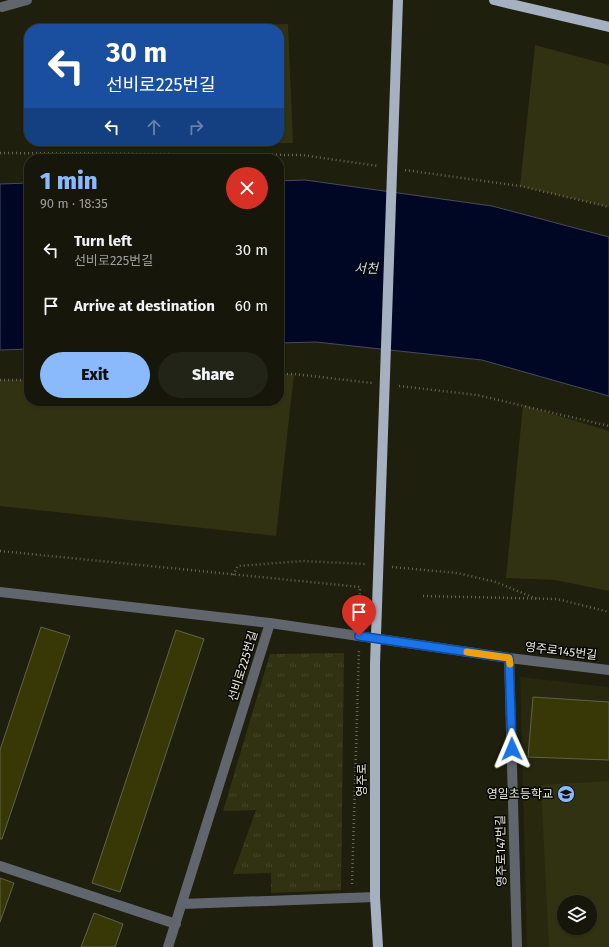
<!DOCTYPE html>
<html lang="en">
<head>
<meta charset="utf-8">
<style>
  body { margin:0; font-family:"Fira Sans","Noto Sans KR",sans-serif; background:#232418; color:#f1f3f6; height:100vh; display:flex; flex-direction:column; font-size:15px; white-space:nowrap }
  * { box-sizing:border-box; margin:0 }
  p { font-size:13px; color:#9e9f9c }
  .icon { flex:none; width:22px; height:22px; fill:none; stroke:currentColor; stroke-width:2; stroke-linecap:round; stroke-linejoin:round }
  .map { position:relative; flex:1; overflow:hidden }
  .details { position:absolute; left:24px; top:154px; width:260px; height:252px; display:flex; flex-direction:column; background:#16170a; border-radius:16px; box-shadow:0 1px 3px #0004,0 0 0 1px #35362b }
  .details>* { flex:none }
  .guide { position:absolute; left:24px; top:24px; width:260px; height:122px; border-radius:16px; box-shadow:0 1px 3px #0004,0 0 0 1px #35362b; background:#1a4fa0; color:#fff; overflow:hidden }
  .controls { position:absolute; left:557px; top:895px; display:grid; gap:8px }
  .controls a { display:grid; place-items:center; width:40px; height:40px; border-radius:50%; background:#16170a; box-shadow:0 1px 3px #0004,0 0 0 1px #35362b; font-size:20px }
  .pin { position:absolute; display:grid; place-items:center; width:34px; height:34px; color:#fff; margin:-41px -17px; border-radius:50% 50% 50% 0; rotate:-45deg; box-shadow:0 0 4px #0007 }
  .pin .icon { rotate:45deg }
  .me { position:absolute; width:44px; margin:-22px; rotate:359deg; stroke-linejoin:round; filter:drop-shadow(0 0 3px #0008) }
  .turn { display:flex; align-items:center; gap:14px; height:84px; padding:0 16px; font-size:18px }
  .turn .icon { width:52px; height:52px; stroke-width:2.5 }
  .turn b { display:block; font-size:28px; line-height:34px }
  .lanes { display:flex; align-items:center; height:38px; padding:0 16px; background:#0003; justify-content:center; gap:20px; direction:ltr }
  .lanes .off { opacity:.35 }
  .round { display:grid; place-items:center; flex:none; width:42px; height:42px; border-radius:21px; background:#232418 }
  .overview { display:flex; align-items:center; justify-content:space-between; height:68px; padding:0 16px }
  h1 { font-size:24px; font-weight:800; line-height:30px; color:#8abafc }
  .button { display:flex; gap:8px; margin-top:auto; padding:8px 16px }
  .button a { flex:1; height:46px; border-radius:24px; background:#8abafc; color:#111; font-size:16px; font-weight:800; line-height:46px; text-align:center }
  .button a+a { background:#232418; color:#f1f3f6 }
  ul { padding:0; list-style:none }
  li { display:flex; align-items:center; gap:12px; height:56px; padding:0 16px }
  li div { flex:1 }
  li b { display:block; font-size:15px }
  li em { font-style:normal }
  .map>svg:first-child { display:block }
  .built { fill:#28280f; fill-rule:evenodd }
  .green { fill:#313212; fill-rule:evenodd }
  .park { fill:url(#park-tufts) }
  .water { fill:#000724; stroke:#464b5c }
  .building { fill:#373805; stroke:#61624e }
  .lines { fill:none; stroke-linecap:round; stroke-linejoin:round }
  .path { stroke:#676858; stroke-width:2.5; stroke-dasharray:1 3; stroke-linecap:butt }
  .minor { stroke:#61666e; stroke-width:10 }
  .major { stroke:#a5b1c1; stroke-width:10 }
  .major-bridge { stroke:#a5b1c1; stroke-width:10 }
  .route-casing { stroke:#114b97; stroke-width:10 }
  .route { stroke:#1a73e8; stroke-width:7 }
  .slow { stroke:#f59e0b; stroke-width:7 }
  .labels { text-anchor:middle; stroke-width:3; stroke-linejoin:round; paint-order:stroke }
  .street-label { font-size:12px; fill:#eaebdf; stroke:#080803 }
  .poi-label { font-size:12px; fill:#eaebdf; stroke:#080803; text-anchor:end }
  .water-label { font-size:13px; font-style:italic; fill:#c9dbf3; stroke:#080803 }
</style>
</head>
<body>
<div class="map">
<svg width="609" height="947" viewBox="0 0 609 947">
  <defs>
    <pattern id="park-tufts" width="24" height="20" patternUnits="userSpaceOnUse"><rect width="24" height="20" fill="#313212"/><path d="M3 7l-1-3M5 7V3M7 7l1-3M15 17l-1-3M17 17v-4M19 17l1-3" fill="none" stroke="#454629"/></pattern>
  </defs>
  <rect width="100%" height="100%" fill="#1e1f0d"/>
  <!-- built -->
  <path class="built" d="M 520,677 L 609,687 L 609,947 L 527,947 ZM 564,902 L 590,902 L 590,928 L 564,928 Z"/>
  <!-- green -->
  <path class="green" d="M 288,24 L 293,143 L 121,144 L 121,141 L 279,141 L 279,29 L 119,29 L 119,27 Z
    M 535,45 L 609,65 L 609,207 L 520,186 Z
    M 279,374 L 294,374 L 276,536 L 0,506 L 0,380 L 29,380 L 29,401 L 279,401 Z
    M 523,405 L 609,431 L 609,591 L 555,580 L 506,578 Z
    M 609,781 L 609,947 L 549,947 L 541,785 ZM 564,902 L 590,902 L 590,928 L 564,928 Z"/>
  <!-- park -->
  <path class="park" d="M 344,653 L 341,890 L 271,893 L 271,873 L 233,874 L 256,810 L 223,811 L 270,654 Z"/>
  <!-- water -->
  <path class="water" d="M 305,180 L 492,206 L 609,237 L 609,396 L 482,360 L 316,342 L 279,343 L 279,181 Z
    M 29,183 L 29,349 L 0,350 L 0,184 Z"/>
  <!-- building -->
  <path class="building" d="M 41,627 L 70,636 L 2,839 L 0,839 L 0,750 Z
    M 176,630 L 204,639 L 120,892 L 92,883 Z
    M 533,697 L 609,702 L 609,760 L 528,757 Z
    M 0,878 L 14,883 L 0,922 Z
    M 94,913 L 123,924 L 115,947 L 81,947 Z"/>
  <g class="lines">
    <!-- path -->
    <path class="path" d="M 0,153 L 302,155 L 378,166
      M 405,170 L 520,186 L 609,207
      M 279,374 L 294,374 L 372,383
      M 0,380 L 29,380
      M 399,386 L 477,395 L 609,426
      M 0,551 L 360,587 L 359,622
      M 392,567 L 457,573 L 496,582 L 537,599
      M 233,575 L 238,566 L 303,561 L 365,564
      M 423,596 L 557,599 L 609,612
      M 352,884 L 359,649"/>
    <!-- minor -->
    <path class="minor" d="M 2,7 L 27,0
      M 0,592 L 270,623 L 509,658 L 609,670
      M 509,658 L 517,947
      M 0,866 L 176,924
      M 182,904 L 375,897
      M 168,947 L 270,623"/>
    <!-- major -->
    <path class="major" d="M 494,0 L 609,27
      M 375,664 L 375,897 L 378,947"/>
    <!-- major-bridge -->
    <path class="major-bridge" d="M 375,664 L 398,0"/>
  </g>
  <g class="lines">
    <defs>
      <path id="route" d="M 359,636 L 509,658 L 512,749"/>
    </defs>
    <!-- route casing -->
    <use href="#route" class="route-casing"/>
    <!-- route -->
    <use href="#route" class="route"/>
    <!-- slow -->
    <path class="slow" d="M 467,652 L 509,658 L 510,664"/>
  </g>
  <!-- icons -->
  <defs>
    <symbol id="school-disc" viewBox="-11 -11 22 22"><circle r="9.5" fill="#8abafc" stroke="#080803"/><path d="M0-5L7-2L0 1L-7-2ZM-4 1L0 2.5L4 1V4Q0 6-4 4Z" fill="#111"/></symbol>
  </defs>
  <g fill-rule="evenodd">
    <use href="#school-disc" x="556" y="784" width="20" height="20"/>
  </g>
  <g class="labels">
    <!-- street labels -->
    <g class="street-label">
      <text transform="translate(561 651) rotate(7)" y="4">영주로145번길</text>
      <text transform="translate(243 666) rotate(-73)" y="4">선비로225번길</text>
      <text transform="translate(362 780) rotate(-90)" y="4">영주로</text>
      <text transform="translate(501 851) rotate(-91)" y="4">영주로147번길</text>
    </g>
    <!-- poi labels -->
    <g class="poi-label">
      <text x="553" y="798">영일초등학교</text>
    </g>
    <!-- water labels -->
    <g class="water-label">
      <text x="366" y="273">서천</text>
    </g>
  </g>
</svg>
<div class="controls">
<a><svg class="icon" aria-label="layers" viewBox="0 0 24 24"><path d="M12 4l9 5-9 5-9-5zM3 14l9 5 9-5"/></svg></a>
</div>
<div class="pin" style="left:359px;top:636px;background:#d93025"><svg class="icon" aria-label="arrive" viewBox="0 0 24 24"><path d="M6 21V4h12l-3 4 3 4H6"/></svg></div>
<svg class="me" style="left:512px;top:749px" viewBox="-20 -20 40 40"><path d="M0-17L14 15 0 8-14 15z" fill="#1a73e8" stroke="#fff" stroke-width="4"/></svg>
<div class="guide">
<div class="turn"><svg class="icon" aria-label="left" viewBox="0 0 24 24"><path d="M17 20v-9H6M10 6l-5 5 5 5"/></svg><div><b>30 m</b>선비로225번길</div></div>
<div class="lanes"><svg class="icon" aria-label="left" viewBox="0 0 24 24"><path d="M17 20v-9H6M10 6l-5 5 5 5"/></svg><svg class="icon off" aria-label="ahead" viewBox="0 0 24 24"><path d="M12 20V5M6 11l6-6 6 6"/></svg><svg class="icon off" aria-label="right" viewBox="0 0 24 24"><path d="M7 20v-9h11M14 6l5 5-5 5"/></svg></div>
</div>
<section class="details">
<div class="overview"><div><h1>1 min</h1><p>90 m · 18:35</p></div><a class="round" style="background:#d93025;color:#fff"><svg class="icon" aria-label="close" viewBox="0 0 24 24"><path d="M6 6l12 12M18 6L6 18"/></svg></a></div>
<ul>
<li><svg class="icon" aria-label="left" viewBox="0 0 24 24"><path d="M17 20v-9H6M10 6l-5 5 5 5"/></svg><div><b>Turn left</b><p>선비로225번길</p></div><em>30 m</em></li>
<li><svg class="icon" aria-label="arrive" viewBox="0 0 24 24"><path d="M6 21V4h12l-3 4 3 4H6"/></svg><div><b>Arrive at destination</b></div><em>60 m</em></li>
</ul>
<div class="button"><a>Exit</a><a>Share</a></div>
</section>
</div>
</body>
</html>
